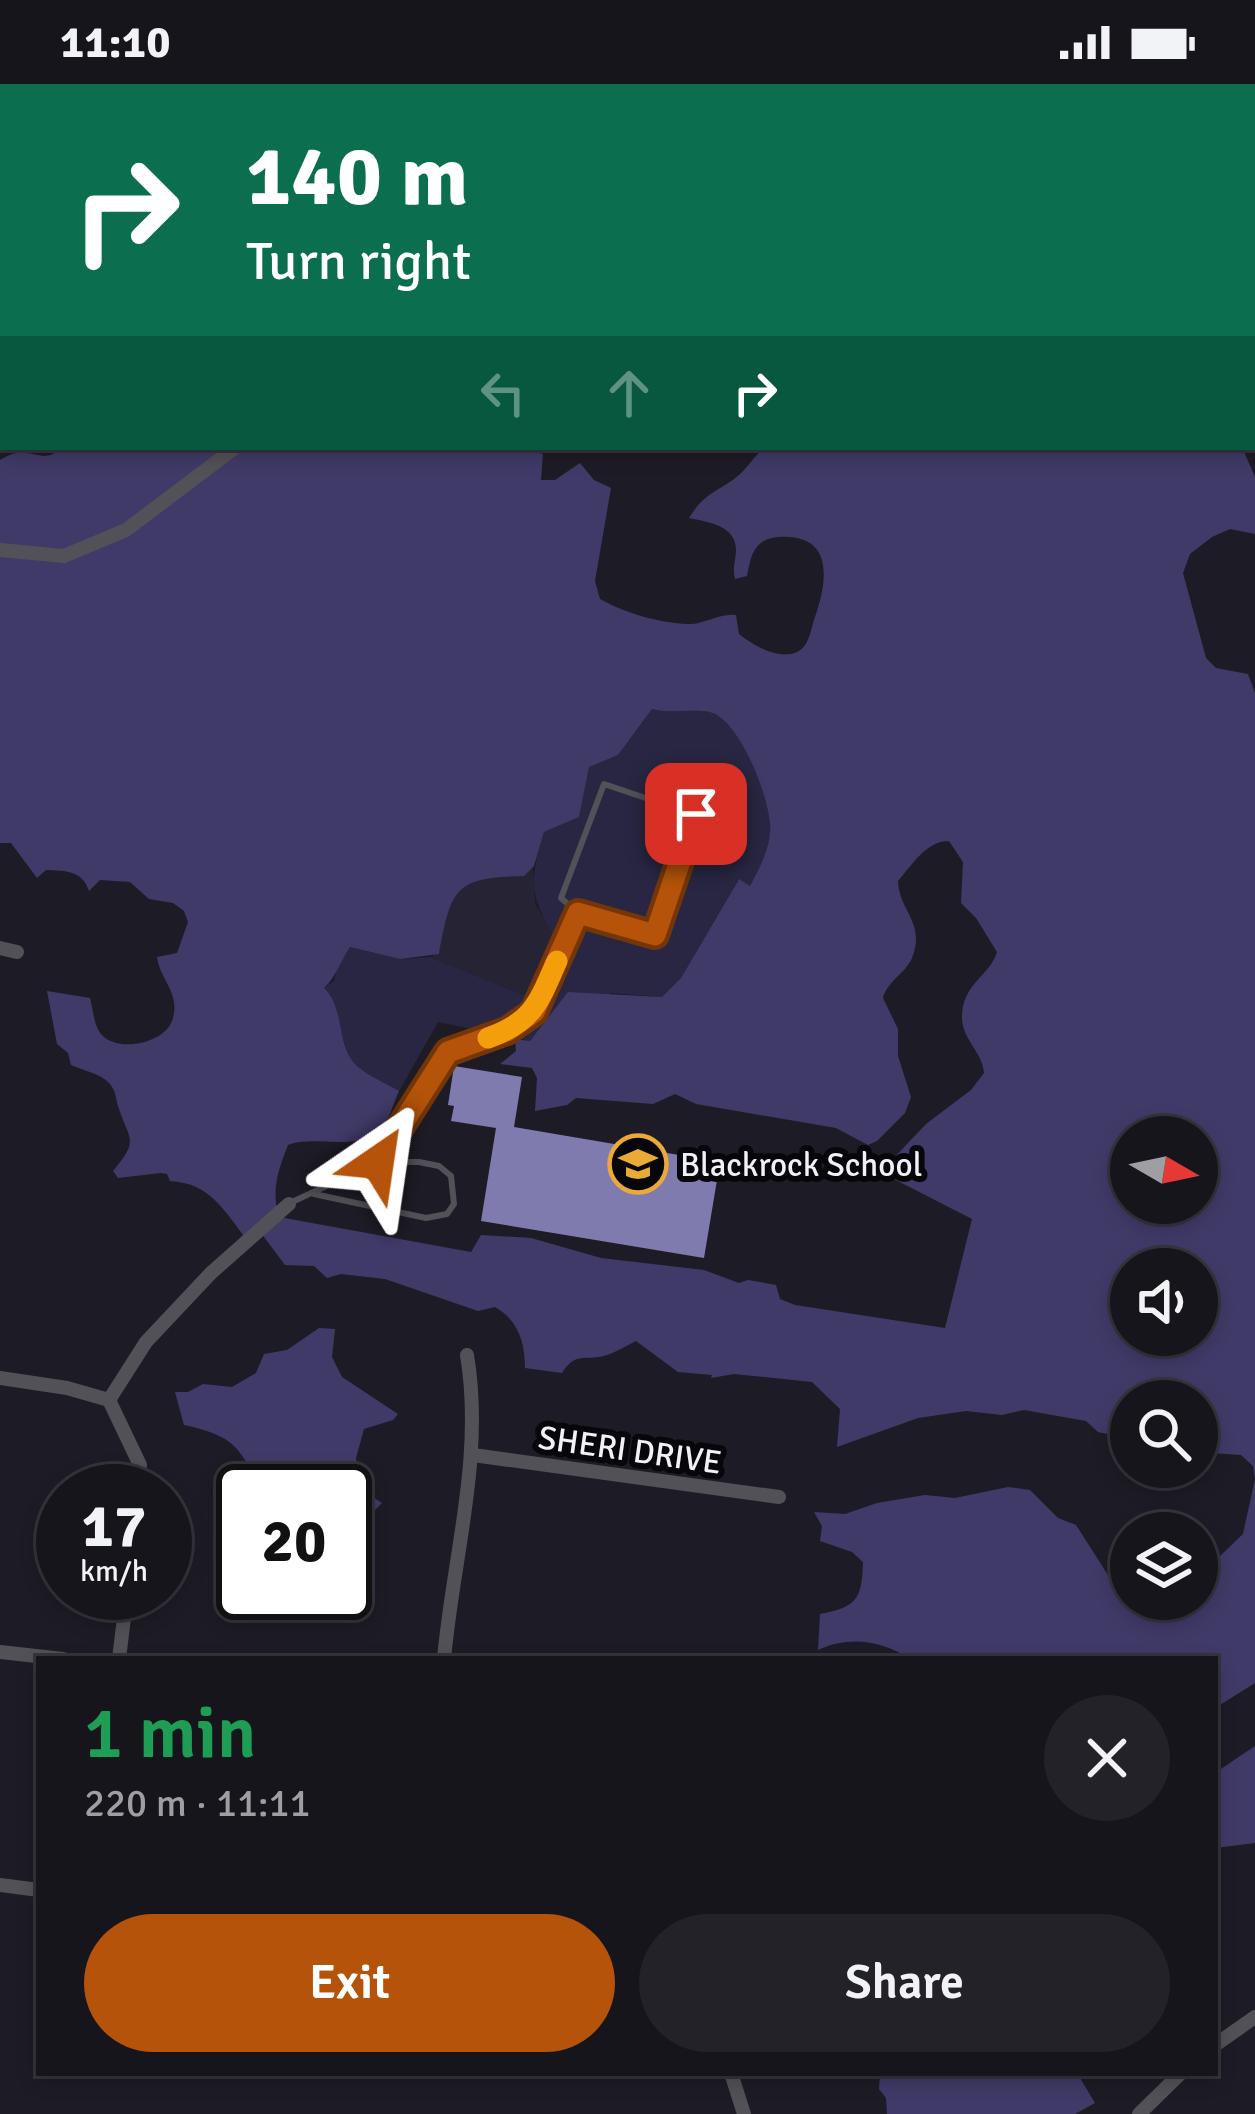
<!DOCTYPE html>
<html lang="en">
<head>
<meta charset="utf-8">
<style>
  body { margin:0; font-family:Signika,sans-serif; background:#232229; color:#f1f3f6; height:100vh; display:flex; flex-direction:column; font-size:45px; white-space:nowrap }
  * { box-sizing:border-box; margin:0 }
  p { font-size:39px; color:#9e9fa3 }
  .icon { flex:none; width:66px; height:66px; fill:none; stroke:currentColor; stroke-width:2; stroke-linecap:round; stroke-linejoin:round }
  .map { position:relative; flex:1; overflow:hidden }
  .side { position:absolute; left:36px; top:1572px; width:1182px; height:420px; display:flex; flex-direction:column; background:#16151c; border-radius:0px; box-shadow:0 6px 18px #0003,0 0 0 3px #35343b }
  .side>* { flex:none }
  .hud { position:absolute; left:0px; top:0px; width:1257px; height:366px; box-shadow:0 6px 18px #0003,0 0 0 3px #35343b; background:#0b6e4f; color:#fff; overflow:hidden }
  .needle { width:78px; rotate:99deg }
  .buttons { position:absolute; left:1110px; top:1032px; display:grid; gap:24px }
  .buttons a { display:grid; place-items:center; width:108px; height:108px; border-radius:50%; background:#16151c; box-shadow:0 6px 18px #0003,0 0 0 3px #35343b; font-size:60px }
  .speed { position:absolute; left:36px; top:1380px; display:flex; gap:24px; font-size:60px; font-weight:700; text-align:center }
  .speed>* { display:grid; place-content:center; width:156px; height:156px; border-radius:50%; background:#16151c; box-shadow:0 6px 18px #0003,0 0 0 3px #35343b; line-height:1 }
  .speed small { font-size:30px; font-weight:400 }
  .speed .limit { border:6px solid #111; border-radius:18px; background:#fff; color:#111 }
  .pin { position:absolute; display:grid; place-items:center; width:102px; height:102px; color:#fff; margin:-51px; border-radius:24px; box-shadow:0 6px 18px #0006 }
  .me { position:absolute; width:132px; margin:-66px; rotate:32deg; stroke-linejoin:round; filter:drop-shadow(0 0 9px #0008) }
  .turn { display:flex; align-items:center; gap:42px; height:252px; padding:0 48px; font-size:54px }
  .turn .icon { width:156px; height:156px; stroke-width:2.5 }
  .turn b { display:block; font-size:84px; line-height:102px }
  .lanes { display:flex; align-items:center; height:114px; padding:0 48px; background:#0003; justify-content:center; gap:60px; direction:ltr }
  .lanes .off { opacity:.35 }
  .round { display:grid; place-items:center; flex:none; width:126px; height:126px; border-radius:63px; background:#232229 }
  .headline { display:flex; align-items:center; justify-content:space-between; height:204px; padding:0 48px }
  h1 { font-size:72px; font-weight:600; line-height:90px; color:#1e9e55 }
  .button { display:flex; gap:24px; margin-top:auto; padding:24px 48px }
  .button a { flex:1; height:138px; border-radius:72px; background:#b45309; color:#fff; font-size:48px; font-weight:600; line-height:138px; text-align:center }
  .button a+a { background:#232229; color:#f1f3f6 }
  .status { display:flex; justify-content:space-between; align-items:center; height:84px; padding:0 60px; background:#16151c; direction:ltr }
  .status svg { height:33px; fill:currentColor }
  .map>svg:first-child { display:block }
  .built { fill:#262434 }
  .green { fill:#292643 }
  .forest { fill:#403a68; fill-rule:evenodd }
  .building { fill:#807baf }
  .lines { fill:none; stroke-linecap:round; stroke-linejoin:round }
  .lane { stroke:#525157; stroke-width:6 }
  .street { stroke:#525157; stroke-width:14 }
  .route-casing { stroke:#753606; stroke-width:30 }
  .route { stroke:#b45309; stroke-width:21 }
  .slow { stroke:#f59e0b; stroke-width:21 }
  .labels { text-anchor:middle; stroke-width:12; stroke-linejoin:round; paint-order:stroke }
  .poi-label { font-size:33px; fill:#f1f1f8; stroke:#07070b; text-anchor:start }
  .street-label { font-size:33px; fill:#f1f1f8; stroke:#07070b }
</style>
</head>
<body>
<div class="status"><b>11:10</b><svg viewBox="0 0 49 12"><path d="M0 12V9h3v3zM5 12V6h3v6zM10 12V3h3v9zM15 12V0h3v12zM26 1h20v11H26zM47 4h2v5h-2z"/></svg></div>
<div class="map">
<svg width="1255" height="2030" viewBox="0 0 1255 2030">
  <rect width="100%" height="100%" fill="#1d1c26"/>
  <!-- built -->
  <path class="built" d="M 533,783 L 535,820 L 557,855 L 540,891 L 524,911 L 430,873 L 439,869 L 447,826 L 459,806 L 480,792 L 524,792 Z"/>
  <!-- green -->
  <path class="green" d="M 652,625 C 673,631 703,622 717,631 C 743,646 768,710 770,740 C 772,762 760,784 750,802 L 738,796 L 681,894 L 662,913 L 611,909 L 541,945 L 530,957 L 438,938 L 399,1007 C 386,999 368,992 357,982 C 335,961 346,924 324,904 L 334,897 L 338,881 L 350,863 L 400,875 L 430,873 L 524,911 L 540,891 L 556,856 C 529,809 529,799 544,748 L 579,733 L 589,682 L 618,671 Z"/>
  <!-- forest -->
  <path class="forest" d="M 61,363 L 522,363 L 543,370 L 541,396 L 555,396 L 580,379 L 594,396 L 611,404 L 595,497 L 600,515 C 625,529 659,539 688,540 C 704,541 718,529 736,531 L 739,550 C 753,561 780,578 799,567 C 810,560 811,544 815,533 C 828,496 834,449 778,453 C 754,455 751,471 747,492 L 735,495 C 732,483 736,477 736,465 C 735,441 708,438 689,434 C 708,403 725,407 745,385 C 753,376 756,370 767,363 L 1242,363 L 1255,393 L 1255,450 L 1230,445 L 1212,453 L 1190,470 L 1183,489 L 1206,574 L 1216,584 L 1248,590 L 1255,609 L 1255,1599 L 1215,1624 L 1215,1575 L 910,1575 C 884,1557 849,1551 818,1566 L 820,1530 C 857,1523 862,1515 863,1478 L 852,1468 L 820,1457 L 822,1442 L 814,1428 L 845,1430 L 877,1419 L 925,1411 L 955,1414 L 1008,1403 L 1030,1406 L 1058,1434 L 1076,1441 L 1122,1513 L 1197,1528 L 1217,1495 L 1219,1473 L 1243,1450 L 1255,1395 L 1253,1382 L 1241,1371 L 1197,1368 L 1197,1317 L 1131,1317 L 1131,1355 L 1098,1348 L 1086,1337 L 1024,1326 L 1002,1331 L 966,1327 L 918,1334 L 837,1363 L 840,1325 L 812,1298 L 734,1290 L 711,1294 L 712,1291 L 678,1288 L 636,1257 C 627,1261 617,1268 607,1271 C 587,1278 576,1266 562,1289 L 525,1284 C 525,1258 518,1236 495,1223 L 478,1227 L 385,1195 L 341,1190 L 327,1194 L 314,1182 L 285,1181 L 261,1149 L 247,1156 C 224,1126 210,1099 170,1097 L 167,1090 L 161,1089 L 118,1094 L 113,1087 C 139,1056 130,1057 119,1025 C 115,1014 117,1006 107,997 C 98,989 82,986 71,981 L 68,969 L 57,960 L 47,907 L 90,914 C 93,925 94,942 101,950 C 118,970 167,959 173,934 C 180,908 160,896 157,873 L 177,869 L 188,838 L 184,827 L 173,819 L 149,815 L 130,798 L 100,796 L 89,807 C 82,786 66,787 46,786 L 37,794 L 11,759 L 0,759 L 0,376 C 6,373 11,369 18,369 C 36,367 47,380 61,363 ZM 652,625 C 672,631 703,622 717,631 C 743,647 767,709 770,739 C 772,761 760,783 750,802 L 739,795 L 681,894 L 662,913 L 568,908 L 530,957 L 515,955 L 516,967 L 500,980 L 532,984 L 537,994 L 535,1027 L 567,1021 L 576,1014 L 653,1020 L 675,1010 L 696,1020 L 836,1044 L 868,1061 L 877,1057 L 905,1029 L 911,1013 L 898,972 L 898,945 L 883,914 C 888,896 905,890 912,874 C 926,839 899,827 898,797 C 912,781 926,757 949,757 L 963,778 L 961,819 L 976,834 L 997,868 C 990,892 961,900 962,935 C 963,956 983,969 984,989 L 971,1006 L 926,1040 L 889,1079 L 892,1094 L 972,1135 L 945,1244 L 795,1221 L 780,1215 L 776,1201 L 748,1196 L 739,1199 L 704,1186 L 601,1174 L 531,1154 L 481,1151 L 471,1168 L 279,1133 C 271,1107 278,1086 288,1061 C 316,1050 358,1070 382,1043 C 390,1035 394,1017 399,1007 C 386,999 368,992 357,982 C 335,961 346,924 324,904 C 336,893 340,878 350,863 L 400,875 L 439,870 C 451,804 455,793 524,792 L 534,782 L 544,748 L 579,733 L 589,683 L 618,671 ZM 1131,1053 L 1197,1053 L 1197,1119 L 1131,1119 ZM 1131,1185 L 1197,1185 L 1197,1251 L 1131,1251 Z
    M 319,1244 L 335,1245 L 332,1273 L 342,1293 L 398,1330 L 393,1336 L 364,1345 L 356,1374 L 360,1405 L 382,1419 L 364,1437 L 345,1431 L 345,1407 L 262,1407 C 239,1362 234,1352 184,1341 L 175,1308 L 188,1308 L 203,1300 L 232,1303 L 256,1289 L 264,1270 L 287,1266 Z
    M 1255,1662 L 1255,1759 L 1215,1764 L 1215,1689 Z
    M 880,1989 L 1077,1989 L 1095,2019 L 1075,2030 L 887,2030 L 886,2014 L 879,2005 Z"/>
  <!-- building -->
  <path class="building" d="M 454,982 L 522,993 L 514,1043 L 720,1078 L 704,1174 L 481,1137 L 496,1044 L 451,1037 L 454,1022 L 448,1021 Z"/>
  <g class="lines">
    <!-- lane -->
    <path class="lane" d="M 314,1110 L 426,1134 L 447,1130 L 454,1120 L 451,1092 L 439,1082 L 419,1078 L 378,1078
      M 292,1118 L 378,1078 L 448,968 L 507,947 L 534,928 L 578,829 L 561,814 L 604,700 L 696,731 L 655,851 L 578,829"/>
    <!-- street -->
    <path class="street" d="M 70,0 L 70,3
      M 339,3 L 425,3
      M 590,3 L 595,0
      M 704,3 L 705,0
      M 1104,3 L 1105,0
      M 0,48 L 3,46
      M 0,466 L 64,472 L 126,446 L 236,363
      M 0,864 L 17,868
      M 0,1294 L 67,1304 L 109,1316 L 140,1381 L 137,1407
      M 109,1316 L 146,1258 L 211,1189 L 289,1120
      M 473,1371 L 779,1413
      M 0,1568 L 63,1575
      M 119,1575 L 127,1509
      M 444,1575 C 453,1474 484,1373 467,1271
      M 0,1801 L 39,1806
      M 1215,1961 L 1255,1933
      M 731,1989 L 744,2030
      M 1139,2030 L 1181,1989"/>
  </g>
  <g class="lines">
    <defs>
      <path id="route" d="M 378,1078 L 448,968 L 507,947 L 534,928 L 578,829 L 655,851 L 696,730"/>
    </defs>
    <!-- route casing -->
    <use href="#route" class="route-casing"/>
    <!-- route -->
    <use href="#route" class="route"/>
    <!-- slow -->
    <path class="slow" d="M 488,954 C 533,938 539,918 557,877"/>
  </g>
  <!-- icons -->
  <defs>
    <symbol id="school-ring" viewBox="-11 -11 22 22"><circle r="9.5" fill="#07070b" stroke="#e9aa38" stroke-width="1.5"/><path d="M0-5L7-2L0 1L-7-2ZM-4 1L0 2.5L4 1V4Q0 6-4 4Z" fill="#e9aa38"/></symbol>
  </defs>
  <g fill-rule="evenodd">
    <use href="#school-ring" x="605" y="1047" width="66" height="66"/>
  </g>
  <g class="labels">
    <!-- poi labels -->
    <g class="poi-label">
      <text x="680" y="1092">Blackrock School</text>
    </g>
    <!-- street labels -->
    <g class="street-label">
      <text transform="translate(630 1365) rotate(8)" y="12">SHERI DRIVE</text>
    </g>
  </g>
</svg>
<div class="buttons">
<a><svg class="needle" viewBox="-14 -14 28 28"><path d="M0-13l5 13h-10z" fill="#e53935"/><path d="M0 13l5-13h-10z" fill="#9e9fa3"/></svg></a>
<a><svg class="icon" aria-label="sound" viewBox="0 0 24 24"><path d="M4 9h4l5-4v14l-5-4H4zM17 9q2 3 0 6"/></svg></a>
<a><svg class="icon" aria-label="search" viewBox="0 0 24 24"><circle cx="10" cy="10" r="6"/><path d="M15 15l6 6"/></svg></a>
<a><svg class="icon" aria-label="layers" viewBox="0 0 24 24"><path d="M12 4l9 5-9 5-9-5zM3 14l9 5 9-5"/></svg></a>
</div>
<div class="speed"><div>17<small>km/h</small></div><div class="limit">20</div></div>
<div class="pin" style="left:696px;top:730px;background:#d93025"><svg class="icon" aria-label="arrive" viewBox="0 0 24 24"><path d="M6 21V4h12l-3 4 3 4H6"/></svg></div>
<svg class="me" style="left:378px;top:1078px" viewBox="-20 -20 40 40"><path d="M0-17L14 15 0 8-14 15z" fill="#b45309" stroke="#fff" stroke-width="4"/></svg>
<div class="hud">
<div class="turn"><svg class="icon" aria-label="right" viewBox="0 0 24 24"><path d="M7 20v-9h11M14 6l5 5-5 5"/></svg><div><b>140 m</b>Turn right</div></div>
<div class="lanes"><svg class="icon off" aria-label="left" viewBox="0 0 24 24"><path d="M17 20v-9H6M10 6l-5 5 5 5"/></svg><svg class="icon off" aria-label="ahead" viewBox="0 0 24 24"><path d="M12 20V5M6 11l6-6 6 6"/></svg><svg class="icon" aria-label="right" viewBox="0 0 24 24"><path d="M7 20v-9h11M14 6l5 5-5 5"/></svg></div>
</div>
<section class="side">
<div class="headline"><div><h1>1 min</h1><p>220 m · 11:11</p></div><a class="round"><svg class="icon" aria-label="close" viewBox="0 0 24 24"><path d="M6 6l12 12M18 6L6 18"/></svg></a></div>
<div class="button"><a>Exit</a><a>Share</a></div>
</section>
</div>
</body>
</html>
